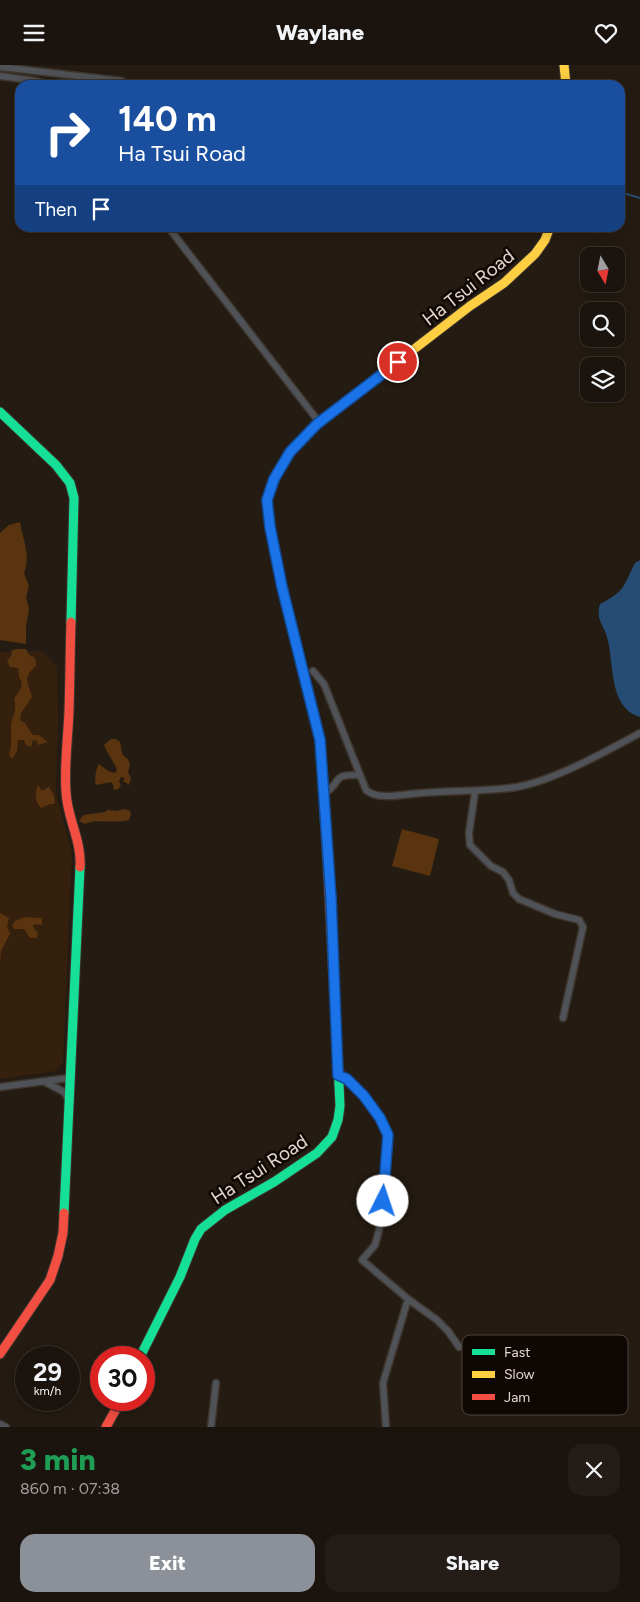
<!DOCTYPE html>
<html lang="en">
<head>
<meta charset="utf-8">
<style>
  body { margin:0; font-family:Figtree,sans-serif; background:#241d17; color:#f1f3f6; height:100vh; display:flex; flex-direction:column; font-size:19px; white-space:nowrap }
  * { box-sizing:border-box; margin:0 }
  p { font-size:16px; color:#a09e9e }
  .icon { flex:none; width:28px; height:28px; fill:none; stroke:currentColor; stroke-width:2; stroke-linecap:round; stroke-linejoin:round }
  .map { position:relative; height:1362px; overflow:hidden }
  .panel { display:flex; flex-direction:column; background:#1b140e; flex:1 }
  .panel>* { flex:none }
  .top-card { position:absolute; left:15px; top:15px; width:610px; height:152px; border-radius:15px; box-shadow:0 2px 12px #0003,0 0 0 1px #39332e; background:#1a4fa0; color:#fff; overflow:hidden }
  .needle { width:32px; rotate:170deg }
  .fabs { position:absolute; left:580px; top:182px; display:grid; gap:10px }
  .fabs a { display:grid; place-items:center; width:45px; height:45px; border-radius:10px; background:#1b140e; box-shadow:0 2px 12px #0003,0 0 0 1px #39332e; font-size:25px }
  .speed { position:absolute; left:15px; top:1281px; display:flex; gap:10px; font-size:25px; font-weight:700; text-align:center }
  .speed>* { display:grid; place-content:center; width:65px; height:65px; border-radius:50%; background:#1b140e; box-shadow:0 2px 12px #0003,0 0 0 1px #39332e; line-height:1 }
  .speed small { font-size:12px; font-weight:400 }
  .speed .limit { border:8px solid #d22; background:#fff; color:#111 }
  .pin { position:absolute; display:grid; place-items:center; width:42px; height:42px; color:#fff; margin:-21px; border:2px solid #fff; border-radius:50%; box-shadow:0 1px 5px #0007 }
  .me { position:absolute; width:55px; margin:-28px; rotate:4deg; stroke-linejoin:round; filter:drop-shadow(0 0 4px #0008) }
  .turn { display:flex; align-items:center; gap:18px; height:105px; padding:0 20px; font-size:22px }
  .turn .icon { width:65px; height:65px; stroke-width:2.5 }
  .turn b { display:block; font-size:35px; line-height:42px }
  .then { display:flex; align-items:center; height:48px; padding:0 20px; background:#0003; gap:10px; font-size:19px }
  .round { display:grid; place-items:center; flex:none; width:52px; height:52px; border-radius:15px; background:#241d17 }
  .headline { display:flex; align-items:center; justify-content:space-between; height:85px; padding:0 20px }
  h1 { font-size:30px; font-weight:800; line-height:38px; color:#1e9e55 }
  .action { display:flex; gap:10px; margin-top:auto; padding:10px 20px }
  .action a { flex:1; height:58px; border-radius:15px; background:#8c9099; color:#fff; font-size:20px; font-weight:800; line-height:58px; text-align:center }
  .action a+a { background:#241d17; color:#f1f3f6 }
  header { display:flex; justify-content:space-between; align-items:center; height:65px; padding:0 20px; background:#1b140e; font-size:22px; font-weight:800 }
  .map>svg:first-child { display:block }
  .built { fill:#35200e }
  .green { fill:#59340f }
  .water { fill:#264c73 }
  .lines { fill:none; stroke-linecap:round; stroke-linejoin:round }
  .stream { stroke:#264c73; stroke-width:2 }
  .street-casing { stroke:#3d352e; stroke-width:9 }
  .fast-casing { stroke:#3d352e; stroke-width:11 }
  .slow-casing { stroke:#3d352e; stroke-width:11 }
  .jam-casing { stroke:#3d352e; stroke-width:11 }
  .street { stroke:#4f5256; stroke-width:6 }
  .fast { stroke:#16e098; stroke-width:9 }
  .slow { stroke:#ffcf43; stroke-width:9 }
  .jam { stroke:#f24e42; stroke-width:9 }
  .route-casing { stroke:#114b97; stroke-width:12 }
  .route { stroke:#1a73e8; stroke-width:9 }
  .labels { text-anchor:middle; stroke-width:5; stroke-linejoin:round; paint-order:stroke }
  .street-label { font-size:19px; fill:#e3d7cd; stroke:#0e0703 }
  .key { fill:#0e0703; stroke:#4e4540; stroke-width:1 }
  .key-label { font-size:14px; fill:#e3d7cd }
</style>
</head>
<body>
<header><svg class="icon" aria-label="menu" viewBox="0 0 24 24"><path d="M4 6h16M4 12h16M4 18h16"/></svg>Waylane<svg class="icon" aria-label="heart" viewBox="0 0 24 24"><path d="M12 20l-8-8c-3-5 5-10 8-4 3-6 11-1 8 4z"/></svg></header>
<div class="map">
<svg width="640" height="1362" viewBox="0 0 640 1362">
  <rect width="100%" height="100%" fill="#241b12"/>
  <!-- built -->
  <path class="built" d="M 42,586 L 57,602 L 58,651 L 56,728 L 72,789 L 63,997 L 56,1006 L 0,1014 L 0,587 Z"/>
  <!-- green -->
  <path class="green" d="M 20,457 C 23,476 31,490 24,508 L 29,521 L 26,532 L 29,544 L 26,562 L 26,579 L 0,575 L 0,468 L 9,460 Z
    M 16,584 L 26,584 L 29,590 L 34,592 L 36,596 L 36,601 C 22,613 28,617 32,632 L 21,648 L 20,655 L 25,658 L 33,670 L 39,670 L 48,677 L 38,680 L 37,676 L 33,675 L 31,682 L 26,680 L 24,675 L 18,675 L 17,686 L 12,694 L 9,690 C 12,680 11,671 11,661 C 12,648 18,650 14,634 L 21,623 L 22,617 L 19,612 L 18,603 L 10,602 L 7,596 L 12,589 L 11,586 Z
    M 111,674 L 116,674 L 120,677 C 122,685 120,690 128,694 L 130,700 L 128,707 L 131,713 L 129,720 L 123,716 L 125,713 L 121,712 L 119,716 L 121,721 L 117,725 L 113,724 L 114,722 L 111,717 L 96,720 C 94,715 96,703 99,699 L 108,706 L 115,708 L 117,705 C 114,696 107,689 104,680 Z
    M 38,720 L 42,726 L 49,722 C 53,727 56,734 54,739 L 50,739 L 41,743 C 34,735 35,729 38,720 Z
    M 125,744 L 130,746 L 131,749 L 129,755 C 115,759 96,753 85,759 L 79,756 L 83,750 L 105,747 L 107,745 L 116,746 Z
    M 402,764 L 439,774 L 430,811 L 392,801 Z
    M 0,848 L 9,853 L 7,861 L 10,869 L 1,886 L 0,900 Z
    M 25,852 L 42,853 L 42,860 L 34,859 L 33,862 L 38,868 L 37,873 L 30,873 L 24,864 L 14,864 L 12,860 L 15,856 Z"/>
  <!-- water -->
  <path class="water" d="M 640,495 L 640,652 C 609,643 614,601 608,576 C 605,560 595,556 600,539 C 625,526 623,522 635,498 Z"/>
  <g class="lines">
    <!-- stream -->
    <path class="stream" d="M 620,127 L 640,133"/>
    <defs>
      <path id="street" d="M 0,2 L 122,16
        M 0,11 L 36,16 L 50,20
        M 168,162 L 319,357
        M 186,162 L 187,164
        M 313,606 L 324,619 L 366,725 C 378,736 405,729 421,728 C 453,725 485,727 517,722 C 555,715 605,687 640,668
        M 475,727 L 469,768 L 470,780 L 491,801 L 503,807 L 509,815 L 513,828 L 519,834 L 555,849 L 579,855 L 583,862 L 563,953
        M 324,728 C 344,718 328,709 360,710
        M 338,1009 L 347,1014 L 364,1031 L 380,1053 L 388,1070 L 383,1136 L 379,1165 L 375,1180 L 362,1195 L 408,1234 L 437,1255 L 448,1266 L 459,1282
        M 45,1017 L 64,1027 L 69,1035
        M 0,1022 L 69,1013
        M 0,1359 L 6,1362
        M 211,1362 L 216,1318
        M 386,1362 L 383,1318 L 408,1234"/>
      <path id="fast" d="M 0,347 L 56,400 L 70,418 L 74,433 L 71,557
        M 277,408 L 267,435 L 270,462 L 282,522 L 320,675 L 327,786
        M 64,1148 L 80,802
        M 140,1292 L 180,1212 L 195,1174 L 201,1164 L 225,1145 L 274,1117 L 317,1088 L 332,1072 L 338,1055 L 340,1041 L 338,998"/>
      <path id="slow" d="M 564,0 L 566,20
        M 277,408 L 290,387 L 317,359 L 470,241 L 504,218 L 535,189 L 545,175 L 550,162"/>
      <path id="jam" d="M 71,557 C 70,587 70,617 69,646 C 68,673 64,700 66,727 C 67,753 82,776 80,802
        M 327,786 L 338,998
        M 0,1289 L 50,1215 L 58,1191 L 63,1168 L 64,1148
        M 106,1362 L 121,1335"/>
    </defs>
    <!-- street casing -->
    <use href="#street" class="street-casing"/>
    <!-- fast casing -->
    <use href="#fast" class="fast-casing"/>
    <!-- slow casing -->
    <use href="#slow" class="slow-casing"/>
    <!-- jam casing -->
    <use href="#jam" class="jam-casing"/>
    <!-- street -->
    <use href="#street" class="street"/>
    <!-- fast -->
    <use href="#fast" class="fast"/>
    <!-- slow -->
    <use href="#slow" class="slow"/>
    <!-- jam -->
    <use href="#jam" class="jam"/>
  </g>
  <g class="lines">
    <defs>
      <path id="route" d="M 383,1136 L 388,1070 L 380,1053 L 364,1031 L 347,1014 L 338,1010 L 331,833 L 320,675 L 282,522 L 270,462 L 267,435 L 274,414 L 290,387 L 317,359 L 398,297"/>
    </defs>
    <!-- route casing -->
    <use href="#route" class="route-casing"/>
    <!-- route -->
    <use href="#route" class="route"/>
  </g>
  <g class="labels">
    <!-- street labels -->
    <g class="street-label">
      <text transform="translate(468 222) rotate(-38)" y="7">Ha Tsui Road</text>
      <text transform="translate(259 1104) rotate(-33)" y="7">Ha Tsui Road</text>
    </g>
  </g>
  <!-- legend -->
  <rect x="462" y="1270" width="166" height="80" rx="8" class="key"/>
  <rect x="472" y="1284" width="23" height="6" fill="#16e098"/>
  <rect x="472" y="1306" width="23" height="7" fill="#ffcf43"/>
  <rect x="472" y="1329" width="23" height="6" fill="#f24e42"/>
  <g class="key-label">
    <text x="504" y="1292">Fast</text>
    <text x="504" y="1314">Slow</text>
    <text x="504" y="1337">Jam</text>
  </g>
</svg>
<div class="fabs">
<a><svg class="needle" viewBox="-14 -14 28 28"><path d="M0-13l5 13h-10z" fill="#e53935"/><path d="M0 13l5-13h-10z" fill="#a09e9e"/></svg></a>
<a><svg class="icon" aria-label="search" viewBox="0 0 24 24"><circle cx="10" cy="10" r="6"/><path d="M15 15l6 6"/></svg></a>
<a><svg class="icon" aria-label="layers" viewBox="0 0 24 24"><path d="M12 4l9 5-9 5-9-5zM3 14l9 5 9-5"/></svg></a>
</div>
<div class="speed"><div>29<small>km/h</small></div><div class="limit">30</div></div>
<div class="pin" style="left:398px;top:297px;background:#d93025"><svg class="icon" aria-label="arrive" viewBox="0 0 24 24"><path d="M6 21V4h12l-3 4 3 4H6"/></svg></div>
<svg class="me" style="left:383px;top:1136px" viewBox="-20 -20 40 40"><circle r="19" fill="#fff"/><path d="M0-13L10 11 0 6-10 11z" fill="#1a73e8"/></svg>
<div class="top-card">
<div class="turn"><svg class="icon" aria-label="right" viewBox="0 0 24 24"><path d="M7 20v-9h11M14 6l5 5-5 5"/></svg><div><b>140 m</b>Ha Tsui Road</div></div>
<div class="then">Then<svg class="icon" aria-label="arrive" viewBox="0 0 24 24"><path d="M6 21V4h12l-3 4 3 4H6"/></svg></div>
</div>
</div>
<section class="panel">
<div class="headline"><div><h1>3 min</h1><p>860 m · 07:38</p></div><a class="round"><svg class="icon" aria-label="close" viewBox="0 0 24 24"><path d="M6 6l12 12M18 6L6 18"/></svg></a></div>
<div class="action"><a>Exit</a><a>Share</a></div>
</section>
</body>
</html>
